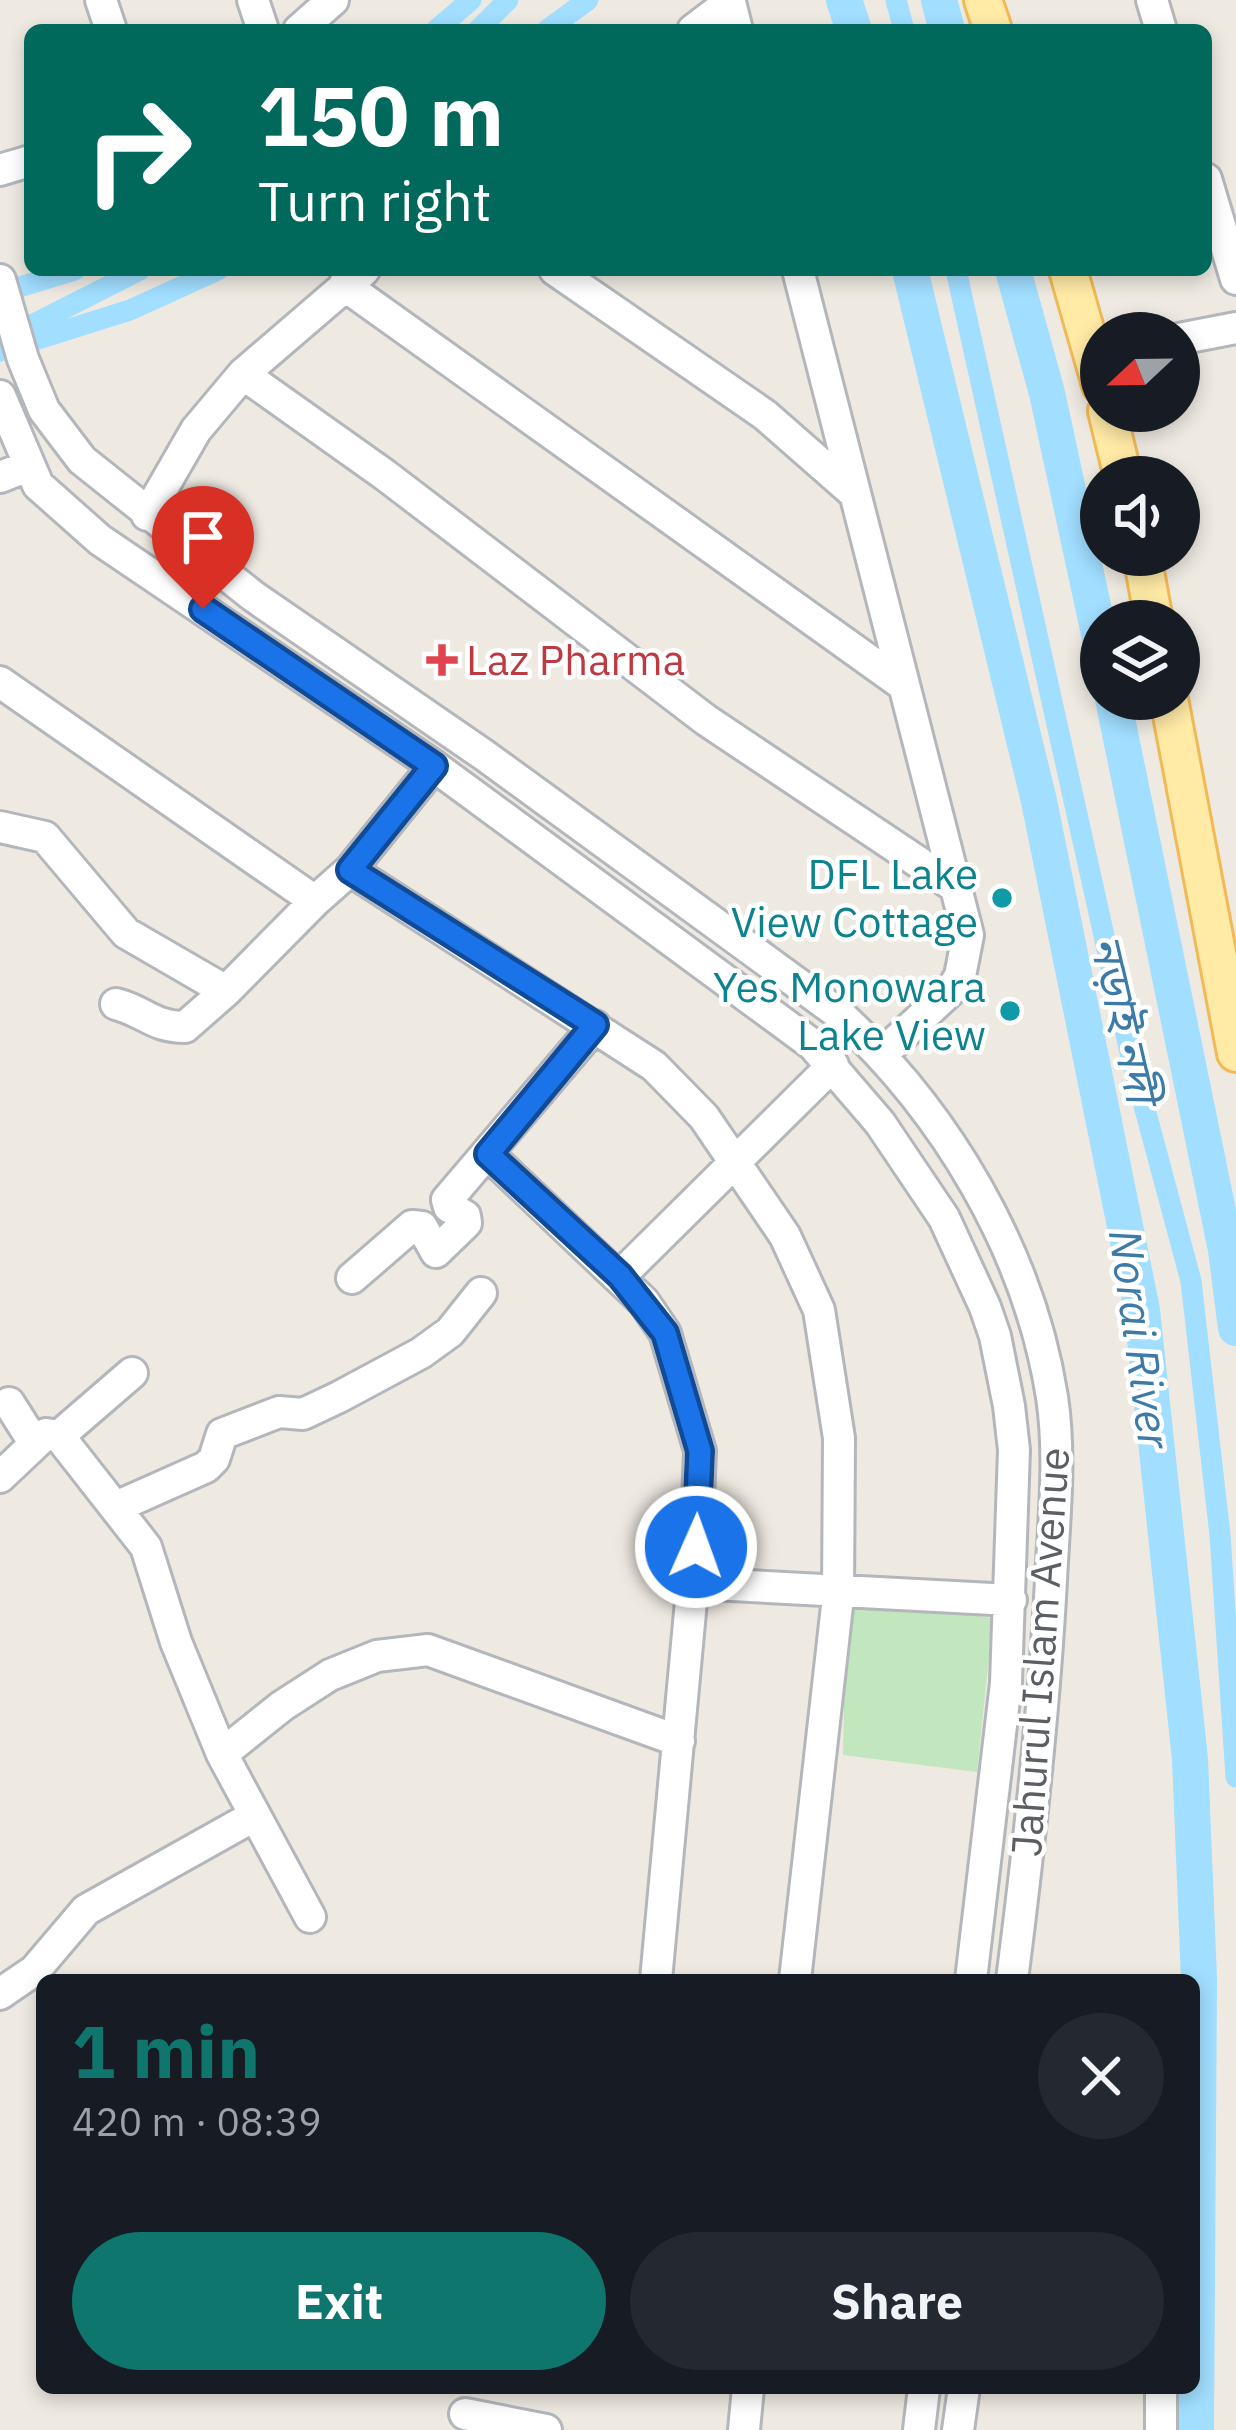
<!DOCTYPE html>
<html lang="en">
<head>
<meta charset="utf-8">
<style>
  body { margin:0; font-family:"IBM Plex Sans","Noto Sans Bengali",sans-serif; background:#242831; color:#f1f3f6; height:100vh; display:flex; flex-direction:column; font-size:45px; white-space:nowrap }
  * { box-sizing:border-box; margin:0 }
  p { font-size:39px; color:#9ea1a6 }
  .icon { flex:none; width:66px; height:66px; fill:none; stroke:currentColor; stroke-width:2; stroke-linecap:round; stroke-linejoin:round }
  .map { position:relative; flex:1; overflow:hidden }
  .side { position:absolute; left:36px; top:1974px; width:1164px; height:420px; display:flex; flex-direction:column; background:#171b24; border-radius:18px; box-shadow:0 6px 18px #0003 }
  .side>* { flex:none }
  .guide { position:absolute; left:24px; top:24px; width:1188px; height:252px; border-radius:18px; box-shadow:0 6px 18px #0003; background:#00695c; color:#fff; overflow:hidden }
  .needle { width:78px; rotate:248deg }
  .controls { position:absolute; left:1080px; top:312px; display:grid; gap:24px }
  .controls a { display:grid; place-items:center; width:120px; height:120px; border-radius:50%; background:#171b24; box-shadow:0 6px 18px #0003; font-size:60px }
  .pin { position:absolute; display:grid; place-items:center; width:102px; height:102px; color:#fff; margin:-123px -51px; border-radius:50% 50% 50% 0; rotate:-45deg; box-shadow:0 0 12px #0007 }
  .pin .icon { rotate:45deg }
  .me { position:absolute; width:132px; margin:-66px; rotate:2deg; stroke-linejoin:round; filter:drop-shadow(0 0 9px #0008) }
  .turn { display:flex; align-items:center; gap:42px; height:252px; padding:0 36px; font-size:54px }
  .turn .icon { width:156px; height:156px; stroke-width:2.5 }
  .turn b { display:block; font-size:84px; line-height:102px }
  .round { display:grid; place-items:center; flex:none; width:126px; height:126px; border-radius:63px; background:#242831 }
  .overview { display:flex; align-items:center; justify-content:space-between; height:204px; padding:0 36px }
  h1 { font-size:72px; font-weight:700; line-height:90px; color:#0f766e }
  .primary-button { display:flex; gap:24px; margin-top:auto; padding:24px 36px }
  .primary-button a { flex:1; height:138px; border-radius:72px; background:#0f766e; color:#fff; font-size:48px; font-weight:700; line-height:138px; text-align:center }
  .primary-button a+a { background:#242831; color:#f1f3f6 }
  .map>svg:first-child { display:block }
  .green { fill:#c2e6be }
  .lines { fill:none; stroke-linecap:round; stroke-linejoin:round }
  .canal { stroke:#a1deff; stroke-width:21 }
  .river { stroke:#a1deff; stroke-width:36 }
  .minor-casing { stroke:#b3b6ba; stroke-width:36 }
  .major-casing { stroke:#f2ba57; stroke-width:42 }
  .minor { stroke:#fff; stroke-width:30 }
  .major { stroke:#ffeaa6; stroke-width:36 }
  .route-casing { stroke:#114b97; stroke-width:30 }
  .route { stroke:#1a73e8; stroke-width:21 }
  .health-dot { fill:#e0444e; stroke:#fff; stroke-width:4.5 }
  .culture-dot { fill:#0f9aa8; stroke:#fff; stroke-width:4.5 }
  .labels { text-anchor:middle; stroke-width:9; stroke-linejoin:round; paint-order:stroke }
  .health-label { font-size:42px; fill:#be3a42; stroke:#fff; text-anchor:start }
  .culture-label { font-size:42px; fill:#0d838f; stroke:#fff; text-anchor:end }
  .street-label { font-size:42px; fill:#5b5f63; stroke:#fff }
  .water-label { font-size:45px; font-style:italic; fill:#3c7aa8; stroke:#fff }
</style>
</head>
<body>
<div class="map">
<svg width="1236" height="2430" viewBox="0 0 1236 2430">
  <rect width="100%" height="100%" fill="#eeeae2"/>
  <!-- green -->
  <path class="green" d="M 846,1598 L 993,1618 L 977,1772 L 843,1755 Z"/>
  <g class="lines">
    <!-- canal -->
    <path class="canal" d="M 896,0 L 904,30
      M 436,30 L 471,0
      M 478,30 L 508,0
      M 547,30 L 588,0
      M 956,270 L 1131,1057 L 1191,1281 L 1220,1535 L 1236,1777
      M 0,293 L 75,270
      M 18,332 L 140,270
      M 0,351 L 130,310 L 218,270"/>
    <!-- river -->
    <path class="river" d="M 844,0 L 854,30
      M 939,0 L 947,30
      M 910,270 L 1039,801 L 1142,1310 L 1190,1759 L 1199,1979 L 1196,2430
      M 1013,270 L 1047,393 L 1101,643
      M 1113,699 L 1226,1250 L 1236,1328"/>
    <defs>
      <path id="minor" d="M 101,0 L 111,30
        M 253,0 L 263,30
        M 1152,0 L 1161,30
        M 299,30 L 333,0
        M 693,30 L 730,2 L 737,30
        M 0,170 L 30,161
        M 1206,179 L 1236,279
        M 555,270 L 765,415 L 854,493
        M 798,270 L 968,935 L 960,976 L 952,989 L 881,1055
        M 0,280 L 23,359 L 44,410 L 82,460 L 253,596 L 484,755 L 838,1013 C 946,1112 1029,1251 1052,1397 C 1061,1457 1054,1520 1051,1580 C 1044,1714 1029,1847 1012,1980
        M 344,285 L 902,684
        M 1179,339 L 1236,328
        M 243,374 L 385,475 L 706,720 L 957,888
        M 0,396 L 38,485 L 100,540 L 434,766 L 813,1045 L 880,1123 L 944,1218 L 985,1307 L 995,1336 L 1009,1406 L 1014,1450 L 1006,1683 L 971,1980
        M 0,477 L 28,466
        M 147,515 L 196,430 L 243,374 L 364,270
        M 0,682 L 315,901 L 350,870 L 434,766
        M 0,827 L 45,837 L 126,933 L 226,991 L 315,901
        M 350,870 L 654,1066 L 704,1117 L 785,1236 L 819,1310 L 839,1438 L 838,1597 L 795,1980
        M 116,1004 C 146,1012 153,1027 185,1027 L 226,991
        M 488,1154 L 644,1302 L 665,1333 L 700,1451 L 696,1547 L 656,1980
        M 620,1276 L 833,1065
        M 352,1278 L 412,1226 L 422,1227 L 436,1252 L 466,1223 L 465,1216 L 449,1207 L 447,1200 L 595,1026
        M 59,1436 L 132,1373
        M 35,1444 L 46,1434 L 59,1436 L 146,1547 L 176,1642 L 222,1754 L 310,1917
        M 0,1477 L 35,1444 L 9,1403
        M 116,1507 L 206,1467 L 214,1459 L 222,1434 L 279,1412 L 303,1414 L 339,1397 L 421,1353 L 450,1332 L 481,1293
        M 693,1583 L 1011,1600
        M 222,1754 L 282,1706 L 330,1675 L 377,1656 L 428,1650 L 679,1741
        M 0,1994 L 35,1970 L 86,1910 L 254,1816
        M 465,2414 L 546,2430
        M 744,2430 L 748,2388
        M 919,2430 L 924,2388
        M 958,2430 L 964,2388
        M 1161,2430 L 1161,2388"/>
      <path id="major" d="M 983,0 L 993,30
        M 1068,270 L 1101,385
        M 1107,411 L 1123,477
        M 1142,555 L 1154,621
        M 1169,699 L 1236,1053"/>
    </defs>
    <!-- minor casing -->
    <use href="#minor" class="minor-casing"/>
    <!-- major casing -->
    <use href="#major" class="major-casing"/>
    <!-- minor -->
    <use href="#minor" class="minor"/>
    <!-- major -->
    <use href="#major" class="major"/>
  </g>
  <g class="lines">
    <defs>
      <path id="route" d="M 203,609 L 434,766 L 350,870 L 595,1025 L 488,1154 L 620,1276 L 665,1333 L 700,1451 L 696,1547"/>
    </defs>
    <!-- route casing -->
    <use href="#route" class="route-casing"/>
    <!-- route -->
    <use href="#route" class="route"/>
  </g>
  <!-- markers -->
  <path class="health-dot" d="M436 642h12v12h12v12h-12v12h-12v-12h-12v-12h12z"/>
  <g class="culture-dot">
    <circle cx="1002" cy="898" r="12"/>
    <circle cx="1010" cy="1011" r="12"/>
  </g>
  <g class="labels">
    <!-- health labels -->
    <g class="health-label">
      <text x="466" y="675">Laz Pharma</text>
    </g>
    <!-- culture labels -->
    <g class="culture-label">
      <text x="978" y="889">DFL Lake<tspan x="978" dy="48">View Cottage</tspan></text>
      <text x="986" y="1002">Yes Monowara<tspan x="986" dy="48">Lake View</tspan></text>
    </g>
    <!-- street labels -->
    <g class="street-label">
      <text transform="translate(1040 1652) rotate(-86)" y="15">Jahurul Islam Avenue</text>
    </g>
    <!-- water labels -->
    <g class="water-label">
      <text transform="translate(1124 1019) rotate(77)" y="16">নড়াই নদী</text>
      <text transform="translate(1140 1339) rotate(82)" y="16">Norai River</text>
    </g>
  </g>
</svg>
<div class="controls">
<a><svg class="needle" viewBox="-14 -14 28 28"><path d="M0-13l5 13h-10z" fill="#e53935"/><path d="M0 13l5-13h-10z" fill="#9ea1a6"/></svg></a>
<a><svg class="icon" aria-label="sound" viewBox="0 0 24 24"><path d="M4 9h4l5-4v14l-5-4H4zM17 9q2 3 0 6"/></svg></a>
<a><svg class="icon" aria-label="layers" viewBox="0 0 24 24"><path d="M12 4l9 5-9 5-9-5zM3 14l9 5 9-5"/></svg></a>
</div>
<div class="pin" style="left:203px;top:609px;background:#d93025"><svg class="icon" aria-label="arrive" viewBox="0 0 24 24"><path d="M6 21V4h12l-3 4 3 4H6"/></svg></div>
<svg class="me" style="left:696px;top:1547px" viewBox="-20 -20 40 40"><circle r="17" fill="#1a73e8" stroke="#fff" stroke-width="3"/><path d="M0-11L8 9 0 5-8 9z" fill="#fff"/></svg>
<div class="guide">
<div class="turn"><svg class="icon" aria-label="right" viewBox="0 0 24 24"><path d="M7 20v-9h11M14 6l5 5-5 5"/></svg><div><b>150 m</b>Turn right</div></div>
</div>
<section class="side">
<div class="overview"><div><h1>1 min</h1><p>420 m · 08:39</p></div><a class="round"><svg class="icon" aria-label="close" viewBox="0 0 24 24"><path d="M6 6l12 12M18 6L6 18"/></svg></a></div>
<div class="primary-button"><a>Exit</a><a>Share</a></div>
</section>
</div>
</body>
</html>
